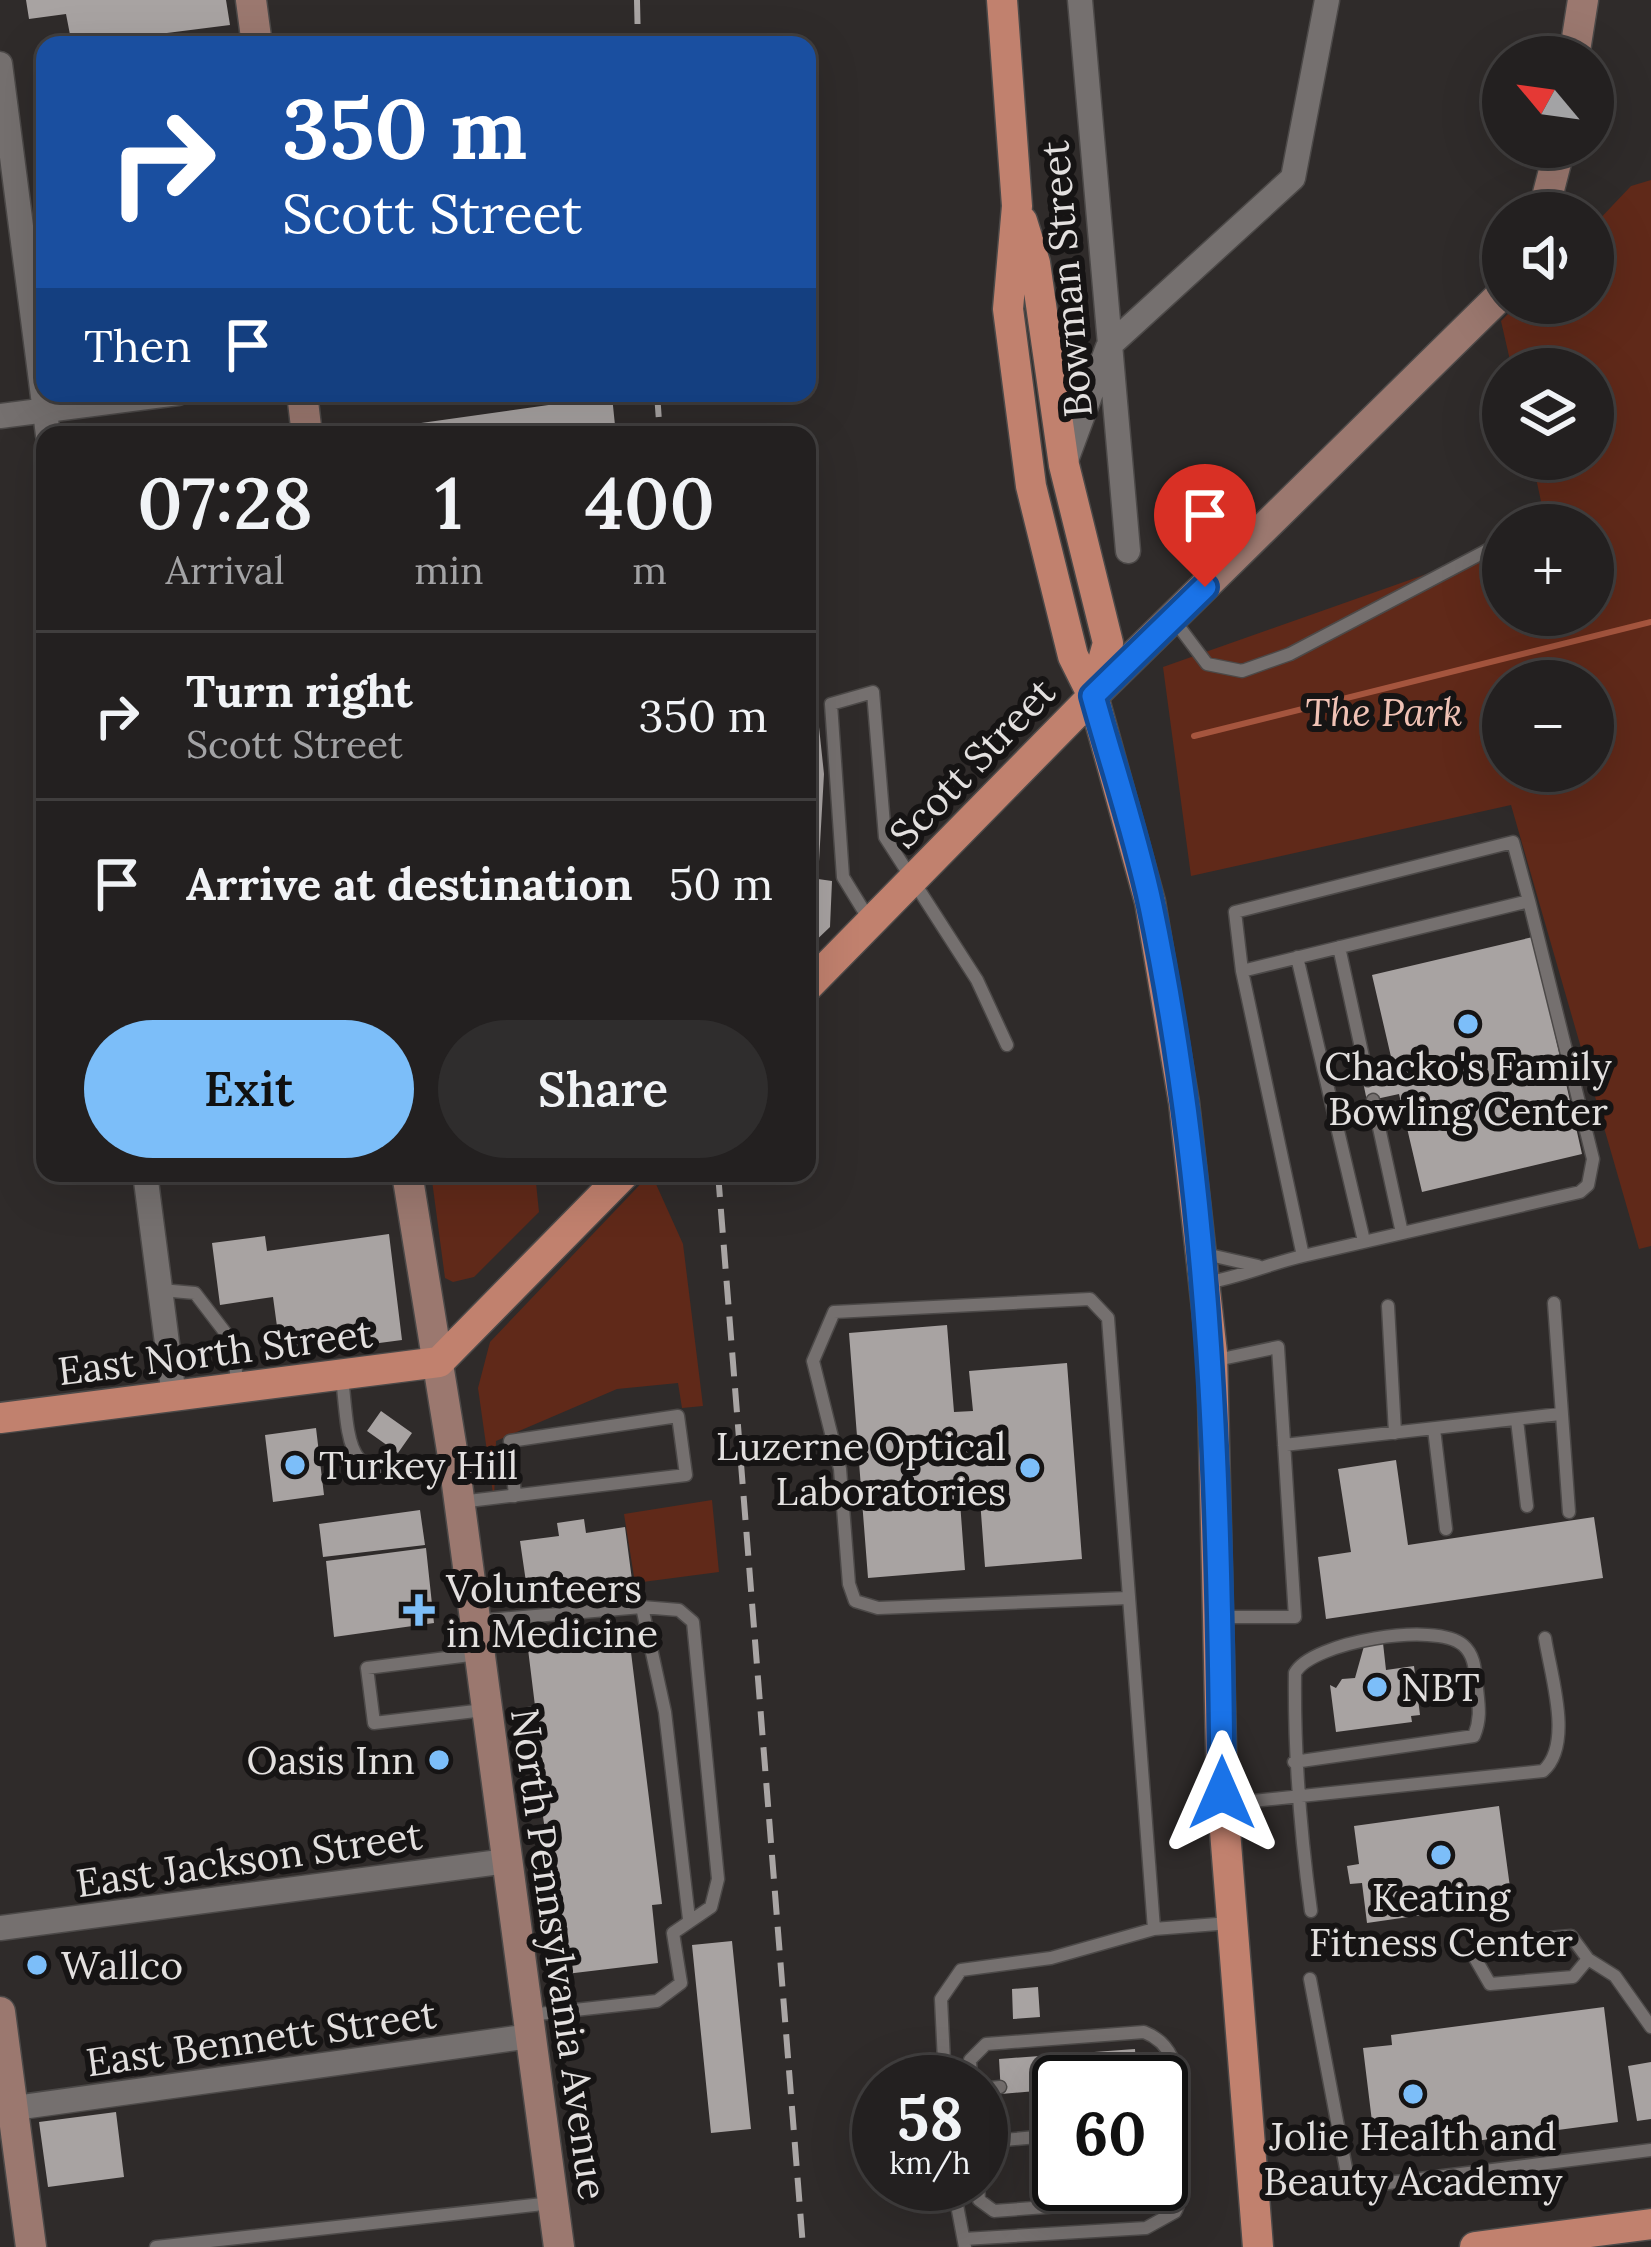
<!DOCTYPE html>
<html lang="en">
<head>
<meta charset="utf-8">
<style>
  body { margin:0; font-family:Lora,serif; background:#2f2d2d; color:#f1f3f6; height:100vh; display:flex; flex-direction:column; font-size:45px; white-space:nowrap }
  * { box-sizing:border-box; margin:0 }
  p { font-size:39px; color:#a3a3a5 }
  .icon { flex:none; width:66px; height:66px; fill:none; stroke:currentColor; stroke-width:2; stroke-linecap:round; stroke-linejoin:round }
  .map { position:relative; flex:1; overflow:hidden }
  .panel { position:absolute; left:36px; top:426px; width:780px; height:756px; display:flex; flex-direction:column; background:#232020; border-radius:24px; box-shadow:0 12px 48px #0002,0 0 0 3px #403e3e }
  .panel>* { flex:none }
  .banner { position:absolute; left:36px; top:36px; width:780px; height:366px; border-radius:24px; box-shadow:0 12px 48px #0002,0 0 0 3px #403e3e; background:#1a4fa0; color:#fff; overflow:hidden }
  .needle { width:78px; rotate:299deg }
  .buttons { position:absolute; left:1482px; top:36px; display:grid; gap:24px }
  .buttons a { display:grid; place-items:center; width:132px; height:132px; border-radius:50%; background:#232020; box-shadow:0 12px 48px #0002,0 0 0 3px #403e3e; font-size:60px }
  .speed { position:absolute; left:852px; top:2055px; display:flex; gap:24px; font-size:60px; font-weight:700; text-align:center }
  .speed>* { display:grid; place-content:center; width:156px; height:156px; border-radius:50%; background:#232020; box-shadow:0 12px 48px #0002,0 0 0 3px #403e3e; line-height:1 }
  .speed small { font-size:30px; font-weight:400 }
  .speed .limit { border:6px solid #111; border-radius:18px; background:#fff; color:#111 }
  .pin { position:absolute; display:grid; place-items:center; width:102px; height:102px; color:#fff; margin:-123px -51px; border-radius:50% 50% 50% 0; rotate:-45deg; box-shadow:0 0 12px #0007 }
  .pin .icon { rotate:45deg }
  .me { position:absolute; width:132px; margin:-66px; rotate:0deg; stroke-linejoin:round; filter:drop-shadow(0 0 9px #0008) }
  .turn { display:flex; align-items:center; gap:42px; height:252px; padding:0 48px; font-size:54px }
  .turn .icon { width:156px; height:156px; stroke-width:2.5 }
  .turn b { display:block; font-size:84px; line-height:102px }
  .then { display:flex; align-items:center; height:114px; padding:0 48px; background:#0003; gap:24px; font-size:45px }
  .eta { display:flex; justify-content:space-evenly; align-items:center; height:204px; text-align:center }
  .eta b { font-size:72px; font-weight:600; line-height:84px }
  .cta { display:flex; gap:24px; margin-top:auto; padding:24px 48px }
  .cta a { flex:1; height:138px; border-radius:72px; background:#7cbef9; color:#111; font-size:48px; font-weight:600; line-height:138px; text-align:center }
  .cta a+a { background:#2f2d2d; color:#f1f3f6 }
  ul { padding:0; list-style:none }
  li { display:flex; align-items:center; gap:36px; height:168px; padding:0 48px; border-top:3px solid #403e3e }
  li div { flex:1 }
  li b { display:block; font-size:45px }
  li em { font-style:normal }
  .map>svg:first-child { display:block }
  .green { fill:#602919; fill-rule:evenodd }
  .lines { fill:none; stroke-linecap:round; stroke-linejoin:round }
  .stream { stroke:#a5553e; stroke-width:6 }
  .building { fill:#a8a3a2 }
  .lane-casing { stroke:#4c4948; stroke-width:15 }
  .street-casing { stroke:#4c4948; stroke-width:27 }
  .secondary-casing { stroke:#4c4948; stroke-width:33 }
  .primary-casing { stroke:#4c4948; stroke-width:33 }
  .lane { stroke:#75706f; stroke-width:12 }
  .street { stroke:#75706f; stroke-width:24 }
  .secondary { stroke:#9b786f; stroke-width:30 }
  .primary { stroke:#c1816e; stroke-width:30 }
  .rail { stroke:#a9a5a4; stroke-width:6; stroke-dasharray:24 12; stroke-linecap:butt }
  .route-casing { stroke:#114b97; stroke-width:30 }
  .route { stroke:#1a73e8; stroke-width:21 }
  .poi-dot { fill:#7cbef9; stroke:#161414; stroke-width:4.5 }
  .labels { text-anchor:middle; stroke-width:12; stroke-linejoin:round; paint-order:stroke }
  .street-label { font-size:39px; fill:#e3e0df; stroke:#161414 }
  .park-label { font-size:39px; font-style:italic; fill:#f0c2b5; stroke:#161414 }
  .poi-label { font-size:39px; fill:#e3e0df; stroke:#161414; text-anchor:start }
</style>
</head>
<body>
<div class="map">
<svg width="1651" height="2247" viewBox="0 0 1651 2247">
  <rect width="100%" height="100%" fill="#2f2b2a"/>
  <!-- green -->
  <path class="green" d="M 1651,180 L 1651,1246 L 1639,1249 L 1511,805 L 1191,876 L 1163,667 L 1503,547 L 1503,615 L 1593,615 L 1593,525 L 1546,525 L 1532,459 L 1593,459 L 1593,369 L 1512,369 L 1501,321 L 1519,303 L 1593,303 L 1593,226 L 1631,186 ZM 1503,681 L 1593,681 L 1593,771 L 1503,771 Z
    M 431,1173 L 535,1173 L 539,1212 L 474,1277 L 453,1282 L 445,1278 Z
    M 651,1173 L 683,1244 L 703,1406 L 682,1408 L 678,1383 L 617,1389 L 496,1441 L 494,1501 L 478,1388 L 490,1342 Z
    M 712,1500 L 719,1572 L 635,1583 L 624,1514 Z"/>
  <g class="lines">
    <!-- stream -->
    <path class="stream" d="M 1194,736 L 1651,622"/>
  </g>
  <!-- building -->
  <path class="building" d="M 26,0 L 226,0 L 230,25 L 72,45 L 66,14 L 29,19 Z
    M 612,396 L 616,435 L 357,435 L 357,432 Z
    M 807,725 L 819,727 L 824,774 L 818,879 L 832,881 L 830,927 L 807,949 Z
    M 1533,937 L 1582,1154 L 1422,1192 L 1399,1094 L 1367,1101 L 1363,1082 L 1395,1074 L 1372,975 Z
    M 389,1234 L 402,1340 L 281,1356 L 273,1297 L 220,1305 L 212,1243 L 265,1236 L 267,1251 Z
    M 947,1325 L 954,1412 L 973,1411 L 969,1371 L 1067,1363 L 1082,1559 L 985,1567 L 979,1486 L 959,1488 L 965,1570 L 868,1578 L 849,1333 Z
    M 381,1411 L 412,1433 L 398,1453 L 367,1431 Z
    M 316,1428 L 324,1495 L 273,1502 L 265,1435 Z
    M 1396,1460 L 1408,1545 L 1594,1517 L 1603,1578 L 1326,1619 L 1318,1557 L 1351,1552 L 1338,1469 Z
    M 420,1510 L 425,1545 L 323,1557 L 319,1524 Z
    M 584,1519 L 586,1533 L 625,1527 L 632,1580 L 527,1589 L 520,1541 L 559,1536 L 557,1523 Z
    M 426,1548 L 434,1623 L 334,1637 L 326,1561 Z
    M 629,1636 L 662,1904 L 652,1905 L 658,1963 L 566,1974 L 527,1707 L 535,1706 L 528,1649 Z
    M 1383,1643 L 1386,1670 L 1414,1666 L 1420,1715 L 1411,1716 L 1412,1722 L 1336,1732 L 1330,1685 L 1336,1688 L 1342,1679 L 1355,1678 L 1364,1646 Z
    M 1499,1806 L 1512,1902 L 1367,1923 L 1362,1883 L 1350,1884 L 1347,1866 L 1359,1864 L 1354,1826 Z
    M 732,1941 L 751,2129 L 711,2133 L 692,1945 Z
    M 1038,1987 L 1040,2017 L 1013,2019 L 1012,1989 Z
    M 1604,2007 L 1618,2122 L 1408,2150 L 1407,2142 L 1375,2146 L 1363,2048 L 1392,2045 L 1391,2035 Z
    M 1135,2049 L 1137,2082 L 1059,2082 L 1059,2089 L 1001,2094 L 999,2059 Z
    M 1651,2062 L 1651,2119 L 1637,2121 L 1628,2066 Z
    M 116,2112 L 124,2177 L 48,2187 L 39,2122 Z"/>
  <g class="lines">
    <defs>
      <path id="lane" d="M 1174,620 L 1207,664 L 1242,671 L 1290,654 L 1503,542
        M 870,921 L 843,877 L 831,704 L 873,692 L 885,837 L 977,980 L 1007,1045
        M 1339,947 L 1368,1080
        M 1297,957 L 1364,1241
        M 1242,971 L 1235,912 L 1513,842 L 1529,901
        M 1373,1100 L 1402,1233
        M 1201,1253 L 1258,1266
        M 1205,1283 C 1241,1277 1268,1264 1303,1256 L 1580,1192 L 1588,1185 L 1593,1159 L 1529,901 L 1242,971 L 1303,1256
        M 161,1290 L 195,1293 L 234,1344 L 237,1387
        M 1554,1303 L 1569,1512
        M 1388,1306 L 1395,1433
        M 1212,1361 L 1278,1347 L 1295,1617 L 1222,1617
        M 342,1375 C 351,1480 351,1471 453,1469
        M 1517,1420 L 1527,1506
        M 1434,1429 L 1446,1529
        M 1284,1445 L 1560,1414
        M 460,1502 L 686,1475 L 678,1416 L 510,1441 L 515,1496
        M 1128,1598 L 878,1608 L 855,1601 L 849,1584 L 840,1469 L 813,1361 L 834,1312 L 1090,1299 L 1108,1318 L 1154,1929 L 1230,1923
        M 642,1607 L 665,1712 L 689,1919
        M 476,1621 L 642,1607 L 679,1610 L 693,1622 L 718,1879 L 711,1907 L 673,1933 L 681,1983 L 657,2001 L 529,2015
        M 478,1654 L 367,1668 L 374,1723 L 484,1710
        M 1294,1762 L 1474,1736 C 1481,1719 1479,1707 1477,1689 C 1475,1674 1476,1656 1463,1645 C 1436,1621 1311,1642 1295,1673 C 1294,1754 1300,1830 1311,1911
        M 1224,1804 L 1543,1771 C 1574,1744 1550,1673 1545,1638
        M 1571,1936 L 1588,1959 L 1573,1977 L 1490,1984 L 1475,1958 L 1491,1943 Z
        M 1588,1959 L 1615,1976 L 1651,2027
        M 1310,1979 L 1348,2179 L 1364,2186 L 1651,2150
        M 1137,2079 L 1148,2082
        M 945,2082 L 941,1999 L 961,1970 L 1051,1958 L 1154,1929
        M 981,2089 L 1000,2087
        M 981,2142 L 1059,2135
        M 953,2184 L 965,2247
        M 978,2184 L 979,2200 L 994,2211 L 1152,2199 L 1160,2184
        M 964,2239 L 1146,2228 L 1175,2212 C 1188,2193 1181,2081 1172,2058 C 1166,2045 1157,2037 1144,2032 L 986,2044 L 970,2060 L 971,2082
        M 156,2247 L 552,2203"/>
      <path id="street" d="M 1080,0 L 1128,551
        M 0,64 L 48,435
        M 0,416 L 178,393
        M 1065,463 L 1108,347 L 1293,178 L 1327,0
        M 145,1173 L 174,1397
        M 0,1928 L 507,1861
        M 0,2110 L 531,2036"/>
      <path id="secondary" d="M 251,0 L 257,45
        M 1574,57 L 1583,0
        M 1543,213 L 1560,147
        M 302,393 L 307,435
        M 1093,696 L 1503,293
        M 407,1173 L 455,1469 L 559,2247
        M 0,2012 L 31,2247"/>
      <path id="primary" d="M 1002,0 L 1017,206 L 1008,309 L 1031,486 L 1073,656 L 1093,696 L 1150,902 L 1184,1103 L 1212,1353 L 1222,1793 L 1258,2247
        M 807,987 L 1093,696 L 1108,643 L 1064,465 L 1035,263 L 1022,221
        M 0,1418 L 439,1362 L 625,1173
        M 1475,2247 L 1651,2224"/>
    </defs>
    <!-- lane casing -->
    <use href="#lane" class="lane-casing"/>
    <!-- street casing -->
    <use href="#street" class="street-casing"/>
    <!-- secondary casing -->
    <use href="#secondary" class="secondary-casing"/>
    <!-- primary casing -->
    <use href="#primary" class="primary-casing"/>
    <!-- lane -->
    <use href="#lane" class="lane"/>
    <!-- street -->
    <use href="#street" class="street"/>
    <!-- secondary -->
    <use href="#secondary" class="secondary"/>
    <!-- primary -->
    <use href="#primary" class="primary"/>
    <!-- rail -->
    <path class="rail" d="M 637,0 L 638,45
      M 657,393 L 660,435
      M 718,1173 L 803,2247"/>
  </g>
  <g class="lines">
    <defs>
      <path id="route" d="M 1205,587 L 1093,696 C 1112,765 1136,835 1151,906 C 1212,1199 1220,1496 1222,1793"/>
    </defs>
    <!-- route casing -->
    <use href="#route" class="route-casing"/>
    <!-- route -->
    <use href="#route" class="route"/>
  </g>
  <!-- markers -->
  <g class="poi-dot">
    <circle cx="1468" cy="1024" r="12"/>
    <circle cx="295" cy="1465" r="12"/>
    <circle cx="1030" cy="1468" r="12"/>
    <path d="M413 1592h12v12h12v12h-12v12h-12v-12h-12v-12h12z"/>
    <circle cx="1377" cy="1687" r="12"/>
    <circle cx="439" cy="1760" r="12"/>
    <circle cx="1441" cy="1855" r="12"/>
    <circle cx="37" cy="1965" r="12"/>
    <circle cx="1413" cy="2094" r="12"/>
  </g>
  <g class="labels">
    <!-- street labels -->
    <g class="street-label">
      <text transform="translate(1066 279) rotate(-95)" y="14">Bowman Street</text>
      <text transform="translate(972 763) rotate(-46)" y="14">Scott Street</text>
      <text transform="translate(215 1352) rotate(-7)" y="14">East North Street</text>
      <text transform="translate(249 1859) rotate(-8)" y="14">East Jackson Street</text>
      <text transform="translate(559 1954) rotate(82)" y="14">North Pennsylvania Avenue</text>
      <text transform="translate(261 2038) rotate(-8)" y="14">East Bennett Street</text>
    </g>
    <!-- park labels -->
    <g class="park-label">
      <text x="1384" y="726">The Park</text>
    </g>
    <!-- poi labels -->
    <g class="poi-label">
      <text x="1468" y="1080" text-anchor="middle">Chacko's Family<tspan x="1468" dy="45">Bowling Center</tspan></text>
      <text x="1006" y="1460" text-anchor="end">Luzerne Optical<tspan x="1006" dy="45">Laboratories</tspan></text>
      <text x="319" y="1479">Turkey Hill</text>
      <text x="446" y="1602">Volunteers<tspan x="446" dy="45">in Medicine</tspan></text>
      <text x="1401" y="1701">NBT</text>
      <text x="415" y="1774" text-anchor="end">Oasis Inn</text>
      <text x="1441" y="1911" text-anchor="middle">Keating<tspan x="1441" dy="45">Fitness Center</tspan></text>
      <text x="61" y="1979">Wallco</text>
      <text x="1413" y="2150" text-anchor="middle">Jolie Health and<tspan x="1413" dy="45">Beauty Academy</tspan></text>
    </g>
  </g>
</svg>
<div class="buttons">
<a><svg class="needle" viewBox="-14 -14 28 28"><path d="M0-13l5 13h-10z" fill="#e53935"/><path d="M0 13l5-13h-10z" fill="#a3a3a5"/></svg></a>
<a><svg class="icon" aria-label="sound" viewBox="0 0 24 24"><path d="M4 9h4l5-4v14l-5-4H4zM17 9q2 3 0 6"/></svg></a>
<a><svg class="icon" aria-label="layers" viewBox="0 0 24 24"><path d="M12 4l9 5-9 5-9-5zM3 14l9 5 9-5"/></svg></a>
<a>+</a>
<a>−</a>
</div>
<div class="speed"><div>58<small>km/h</small></div><div class="limit">60</div></div>
<div class="pin" style="left:1205px;top:587px;background:#d93025"><svg class="icon" aria-label="arrive" viewBox="0 0 24 24"><path d="M6 21V4h12l-3 4 3 4H6"/></svg></div>
<svg class="me" style="left:1222px;top:1793px" viewBox="-20 -20 40 40"><path d="M0-17L14 15 0 8-14 15z" fill="#1a73e8" stroke="#fff" stroke-width="4"/></svg>
<div class="banner">
<div class="turn"><svg class="icon" aria-label="right" viewBox="0 0 24 24"><path d="M7 20v-9h11M14 6l5 5-5 5"/></svg><div><b>350 m</b>Scott Street</div></div>
<div class="then">Then<svg class="icon" aria-label="arrive" viewBox="0 0 24 24"><path d="M6 21V4h12l-3 4 3 4H6"/></svg></div>
</div>
<section class="panel">
<div class="eta">
<div><b>07:28</b><p>Arrival</p></div>
<div><b>1</b><p>min</p></div>
<div><b>400</b><p>m</p></div>
</div>
<ul>
<li><svg class="icon" aria-label="right" viewBox="0 0 24 24"><path d="M7 20v-9h11M14 6l5 5-5 5"/></svg><div><b>Turn right</b><p>Scott Street</p></div><em>350 m</em></li>
<li><svg class="icon" aria-label="arrive" viewBox="0 0 24 24"><path d="M6 21V4h12l-3 4 3 4H6"/></svg><div><b>Arrive at destination</b></div><em>50 m</em></li>
</ul>
<div class="cta"><a>Exit</a><a>Share</a></div>
</section>
</div>
</body>
</html>
